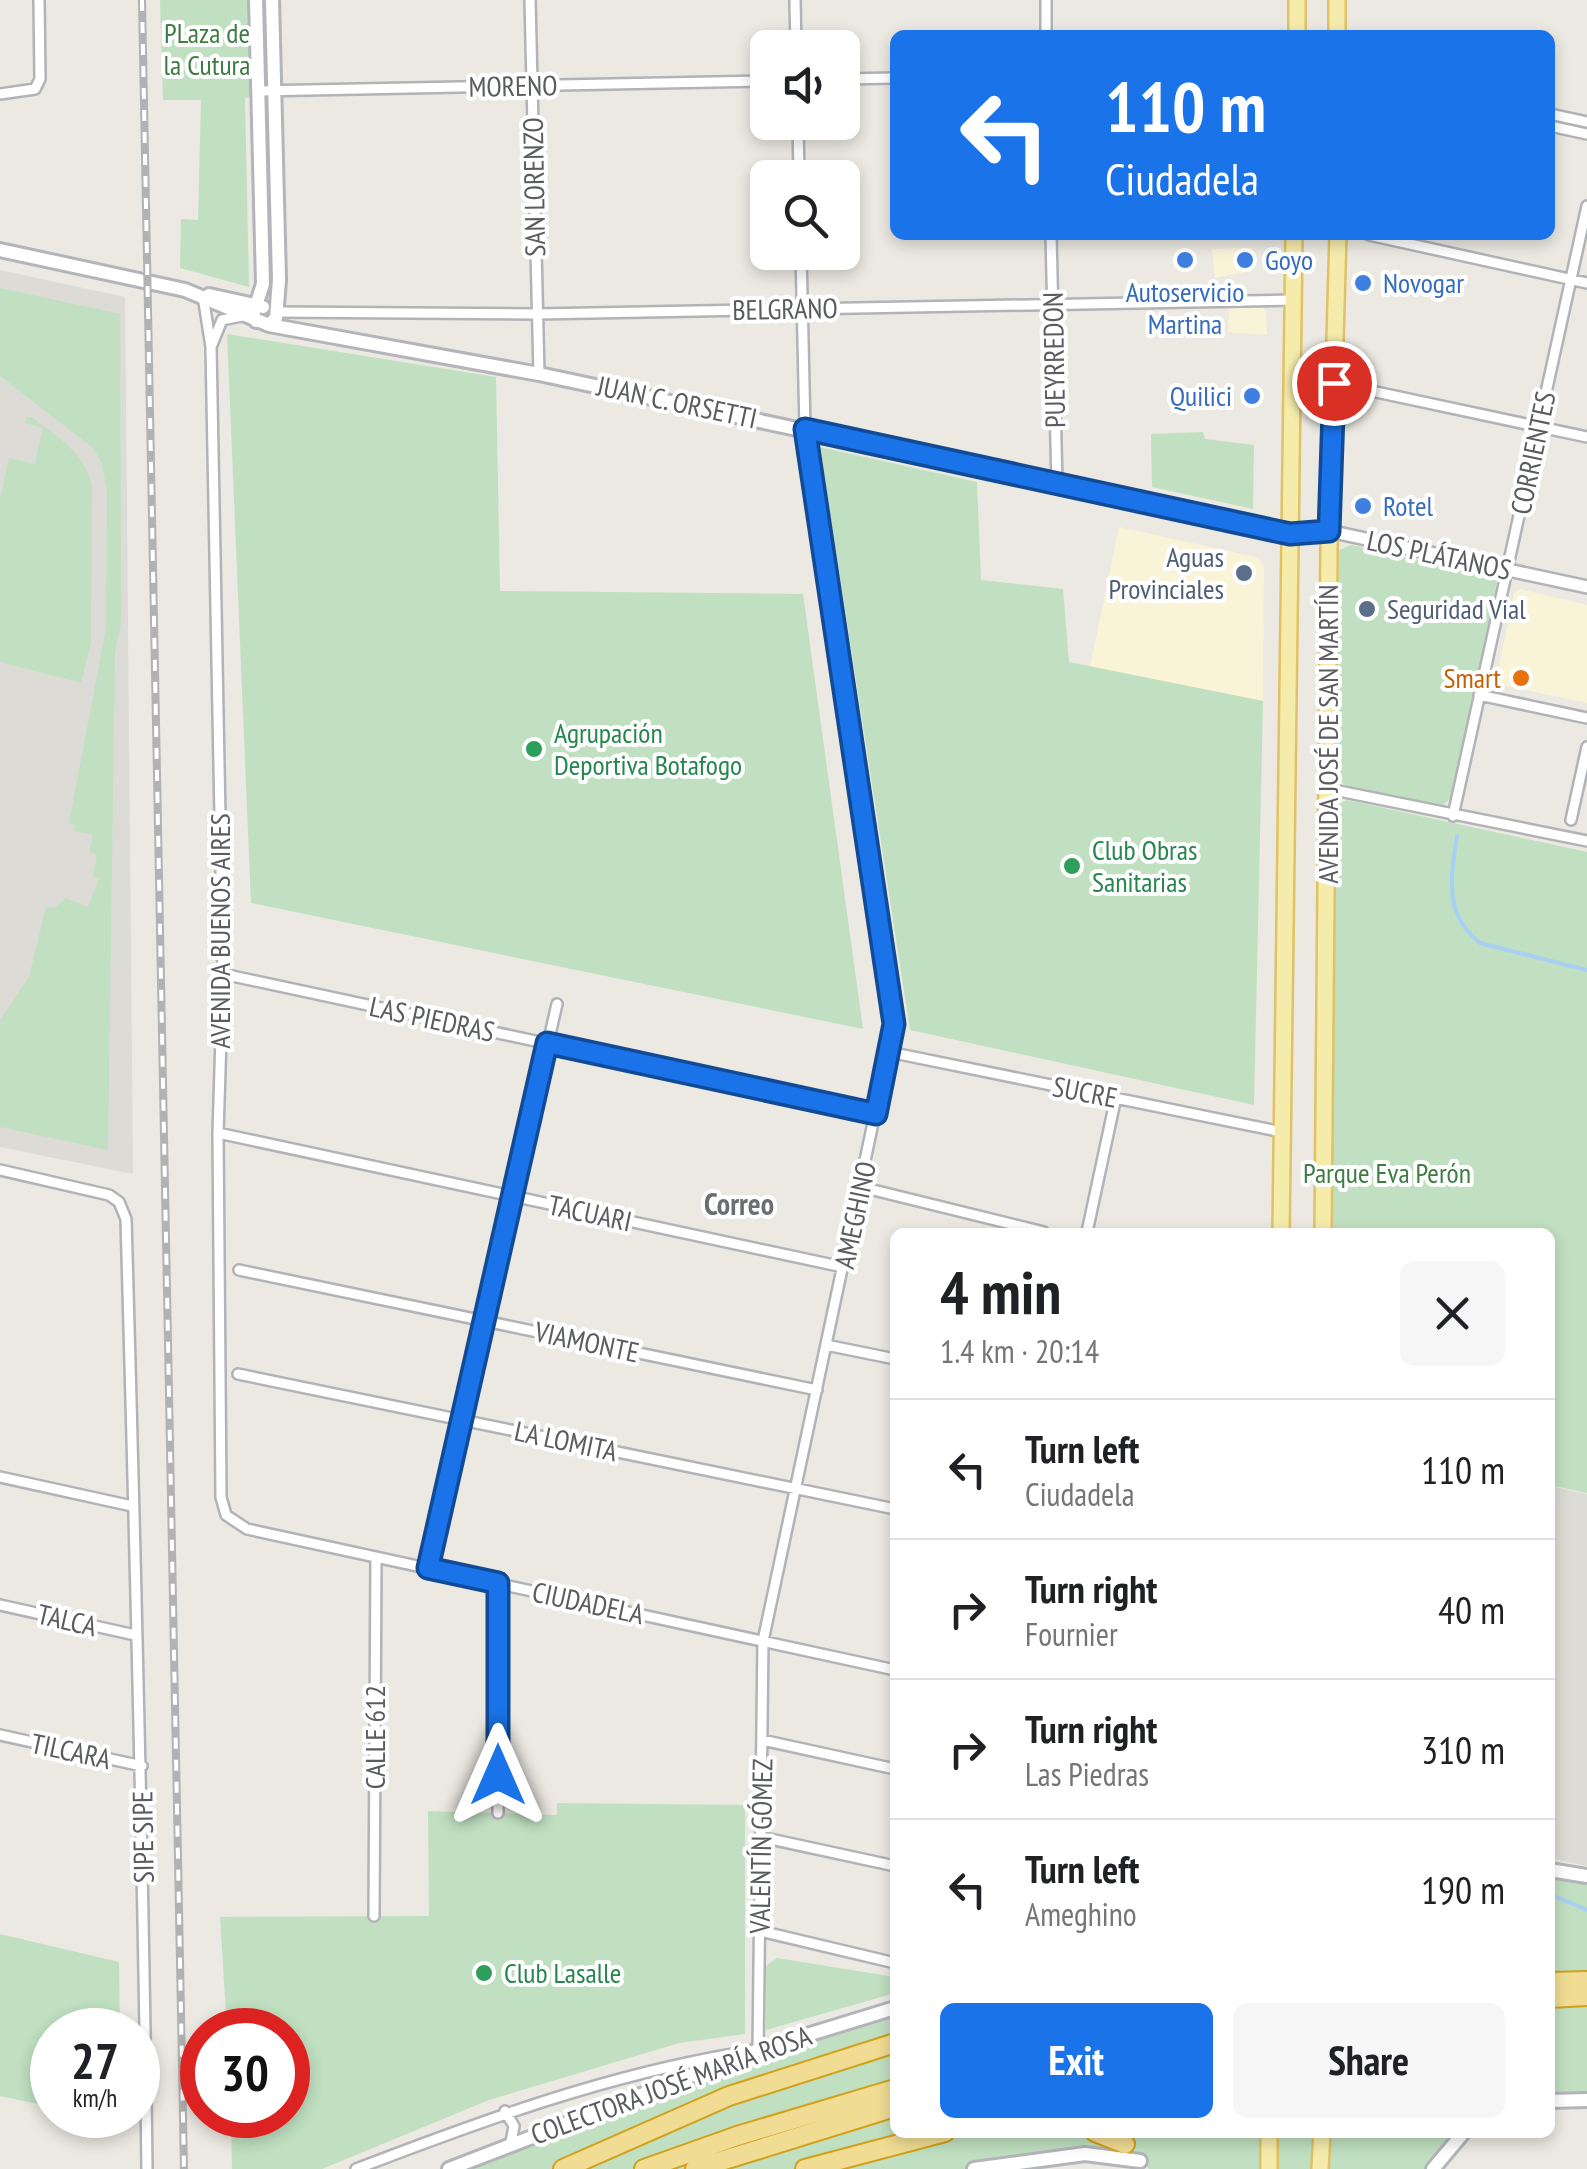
<!DOCTYPE html>
<html lang="en">
<head>
<meta charset="utf-8">
<style>
  body { margin:0; font-family:"PT Sans Narrow",sans-serif; background:#f6f6f6; color:#202124; height:100vh; display:flex; flex-direction:column; font-size:38px; white-space:nowrap }
  * { box-sizing:border-box; margin:0 }
  p { font-size:32px; color:#757577 }
  .icon { flex:none; width:55px; height:55px; fill:none; stroke:currentColor; stroke-width:2; stroke-linecap:round; stroke-linejoin:round }
  .map { position:relative; flex:1; overflow:hidden }
  .sheet { position:absolute; left:890px; top:1228px; width:665px; height:910px; display:flex; flex-direction:column; background:#fff; border-radius:15px; box-shadow:0 5px 15px #0003 }
  .sheet>* { flex:none }
  .hud { position:absolute; left:890px; top:30px; width:665px; height:210px; border-radius:15px; box-shadow:0 5px 15px #0003; background:#1a73e8; color:#fff; overflow:hidden }
  .controls { position:absolute; left:750px; top:30px; display:grid; gap:20px }
  .controls a { display:grid; place-items:center; width:110px; height:110px; border-radius:15px; background:#fff; box-shadow:0 5px 15px #0003; font-size:50px }
  .speed { position:absolute; left:30px; top:2008px; display:flex; gap:20px; font-size:50px; font-weight:700; text-align:center }
  .speed>* { display:grid; place-content:center; width:130px; height:130px; border-radius:50%; background:#fff; box-shadow:0 5px 15px #0003; line-height:1 }
  .speed small { font-size:25px; font-weight:400 }
  .speed .limit { border:15px solid #d22; background:#fff; color:#111 }
  .pin { position:absolute; display:grid; place-items:center; width:85px; height:85px; color:#fff; margin:-42px; border:5px solid #fff; border-radius:50%; box-shadow:0 2px 10px #0007 }
  .me { position:absolute; width:110px; margin:-55px; rotate:0deg; stroke-linejoin:round; filter:drop-shadow(0 0 8px #0008) }
  .turn { display:flex; align-items:center; gap:35px; height:210px; padding:0 50px; font-size:45px }
  .turn .icon { width:130px; height:130px; stroke-width:2.5 }
  .turn b { display:block; font-size:70px; line-height:85px }
  .round { display:grid; place-items:center; flex:none; width:105px; height:105px; border-radius:15px; background:#f6f6f6 }
  .summary { display:flex; align-items:center; justify-content:space-between; height:170px; padding:0 50px }
  h1 { font-size:60px; font-weight:700; line-height:75px }
  .action { display:flex; gap:20px; margin-top:auto; padding:20px 50px }
  .action a { flex:1; height:115px; border-radius:15px; background:#1a73e8; color:#fff; font-size:40px; font-weight:700; line-height:115px; text-align:center }
  .action a+a { background:#f6f6f6; color:#202124 }
  ul { padding:0; list-style:none }
  li { display:flex; align-items:center; gap:30px; height:140px; padding:0 50px; border-top:2px solid #e0e0e0 }
  li div { flex:1 }
  li b { display:block; font-size:38px }
  li em { font-style:normal }
  .map>svg:first-child { display:block }
  .commercial { fill:#f9f3d8 }
  .industrial { fill:#dcdbd6 }
  .green { fill:#c0e0c1 }
  .lines { fill:none; stroke-linecap:round; stroke-linejoin:round }
  .stream { stroke:#a8d0f4; stroke-width:4 }
  .minor-casing { stroke:#b2b3b7; stroke-width:14 }
  .tertiary-casing { stroke:#b2b3b7; stroke-width:16 }
  .secondary-casing { stroke:#b3b5ba; stroke-width:18 }
  .primary-casing { stroke:#e0c265; stroke-width:20 }
  .motorway-casing { stroke:#d2a01a; stroke-width:22 }
  .minor { stroke:#fff; stroke-width:9 }
  .tertiary { stroke:#fff; stroke-width:11 }
  .secondary { stroke:#fff; stroke-width:12 }
  .primary { stroke:#f5ecac; stroke-width:15 }
  .motorway { stroke:#f0dc93; stroke-width:18 }
  .rail-casing { stroke:#b1b2b2; stroke-width:8 }
  .rail { stroke:#fff; stroke-width:4; stroke-dasharray:11; stroke-linecap:butt }
  .route-casing { stroke:#114b97; stroke-width:25 }
  .route { stroke:#1a73e8; stroke-width:18 }
  .shop-dot { fill:#3f7fe0; stroke:#fff; stroke-width:4 }
  .service-dot { fill:#5c6f8a; stroke:#fff; stroke-width:4 }
  .food-dot { fill:#e8710a; stroke:#fff; stroke-width:4 }
  .leisure-dot { fill:#2e9e5b; stroke:#fff; stroke-width:4 }
  .labels { text-anchor:middle; stroke-width:8; stroke-linejoin:round; paint-order:stroke }
  .park-label { font-size:28px; fill:#3d7c43; stroke:#fff }
  .street-label { font-size:28px; fill:#5a5c60; stroke:#fff }
  .shop-label { font-size:28px; fill:#366cbe; stroke:#fff; text-anchor:start }
  .service-label { font-size:28px; fill:#4e5e75; stroke:#fff; text-anchor:end }
  .food-label { font-size:28px; fill:#c56008; stroke:#fff; text-anchor:end }
  .leisure-label { font-size:28px; fill:#27864d; stroke:#fff; text-anchor:start }
  .neighbourhood-label { font-size:30px; font-weight:bold; fill:#6b6e72; stroke:#fff }
</style>
</head>
<body>
<div class="map">
<svg width="1587" height="2169" viewBox="0 0 1587 2169">
  <rect width="100%" height="100%" fill="#ebe9e1"/>
  <!-- commercial -->
  <path class="commercial" d="M 1252,248 L 1250,271 L 1215,278 L 1212,249 Z
    M 1256,301 L 1266,311 L 1267,335 L 1228,332 L 1229,303 Z
    M 1119,527 L 1256,557 L 1264,565 L 1263,701 L 1090,667 Z
    M 1520,589 L 1587,605 L 1587,703 L 1502,685 L 1499,667 L 1514,593 Z"/>
  <!-- industrial -->
  <path class="industrial" d="M 0,270 L 125,297 L 133,1174 L 0,1147 Z
    M 1550,1486 L 1587,1494 L 1587,1866 L 1550,1858 Z"/>
  <!-- green -->
  <path class="green" d="M 160,0 L 250,0 L 254,97 L 245,98 L 249,287 L 180,268 L 181,219 L 198,220 L 201,100 L 163,100 Z
    M 267,104 L 273,286 L 272,293 L 268,288 L 263,105 Z
    M 0,288 L 120,314 L 121,624 L 115,652 L 108,1150 L 0,1127 L 0,1020 L 29,977 L 46,907 L 54,908 L 66,898 L 88,907 L 99,878 L 93,876 L 97,855 L 89,852 L 93,835 L 74,831 L 75,825 L 69,823 L 106,628 L 107,492 L 102,464 L 93,448 L 0,376 Z
    M 227,334 L 496,377 L 500,591 L 803,594 L 863,1029 L 251,903 Z
    M 27,417 L 31,417 C 57,436 84,452 92,485 L 91,642 L 81,683 L 0,662 L 0,499 L 9,458 L 35,464 L 43,428 L 25,423 Z
    M 1203,432 L 1205,439 L 1254,445 L 1253,509 L 1152,487 L 1151,434 Z
    M 820,447 L 977,482 L 981,580 L 1063,589 L 1069,662 L 1263,701 L 1254,1105 L 910,1030 Z
    M 1351,545 L 1486,575 L 1497,581 L 1452,797 L 1443,805 L 1350,789 L 1334,776 L 1337,563 L 1337,551 Z
    M 1347,800 L 1587,852 L 1587,1493 L 1550,1485 L 1550,1232 L 1328,1232 L 1336,805 Z
    M 557,1803 L 745,1805 L 745,2034 L 679,2043 L 489,2100 L 322,2169 L 232,2169 L 231,2115 L 288,2115 L 288,2030 L 227,2030 L 220,1917 L 429,1916 L 428,1811 L 557,1815 Z
    M 1550,1870 L 1587,1876 L 1587,2100 L 1550,2101 Z
    M 0,1934 L 119,1962 L 120,2030 L 52,2030 L 52,2107 L 0,2096 Z
    M 777,1958 L 895,1977 L 895,1993 L 766,2030 L 766,1966 Z
    M 895,2008 L 895,2132 L 1269,2133 L 1269,2169 L 1149,2169 L 1140,2161 L 1115,2155 L 974,2169 L 449,2169 L 511,2142 Z
    M 1275,2133 L 1312,2133 L 1312,2169 L 1275,2169 Z
    M 1322,2133 L 1464,2133 L 1433,2169 L 1320,2169 Z"/>
  <g class="lines">
    <!-- stream -->
    <path class="stream" d="M 1457,836 C 1451,877 1443,914 1480,943 L 1587,970
      M 1552,1895 L 1587,1910"/>
    <defs>
      <path id="minor" d="M 530,0 L 539,374
        M 795,0 L 796,48
        M 1046,0 L 1046,35
        M 842,79 L 895,78
        M 258,91 L 768,81
        M 0,94 L 35,89 L 40,79 L 39,0
        M 1550,114 L 1587,122
        M 798,122 L 799,178
        M 1550,126 L 1587,134
        M 1051,235 L 1057,485
        M 1369,235 L 1587,283
        M 203,296 L 211,347 L 223,974 L 218,1133 L 221,1497 L 226,1515 L 247,1529 L 895,1670
        M 277,312 L 537,314 L 1293,300
        M 211,347 L 222,320 L 242,316
        M 1334,383 L 1587,437
        M 1479,695 L 1587,718
        M 1329,789 L 1587,841
        M 1453,816 L 1587,206
        M 1571,820 L 1587,747
        M 223,974 L 876,1114
        M 889,1052 L 1282,1132
        M 218,1133 L 843,1267
        M 0,1170 L 109,1195 L 119,1202 L 126,1219 C 135,1536 143,1852 147,2169
        M 861,1187 L 1044,1232
        M 1087,1232 L 1116,1097
        M 239,1270 L 817,1390
        M 826,1345 L 895,1359
        M 238,1374 L 895,1509
        M 0,1477 L 132,1506
        M 428,1568 L 557,1004
        M 498,1583 L 498,1813
        M 0,1605 L 135,1635
        M 0,1735 L 142,1766
        M 762,1740 L 895,1769
        M 761,1837 L 895,1866
        M 374,1916 L 376,1557
        M 760,1931 L 895,1963
        M 754,2051 L 758,2050 L 763,1641 L 894,1024 L 805,429 L 801,252
        M 505,2111 L 514,2126 L 511,2142
        M 356,2169 C 481,2121 606,2075 739,2053"/>
      <path id="tertiary" d="M 1329,531 L 1587,587"/>
      <path id="secondary" d="M 0,250 L 185,290 L 269,325 L 539,374 L 1290,534 L 1329,531
        M 209,295 L 263,307
        M 256,321 L 253,315 L 263,284 L 256,0
        M 269,325 L 276,318 L 279,280 L 272,0
        M 1550,1870 L 1587,1876
        M 1550,2101 L 1587,2100
        M 449,2169 L 758,2050 L 895,2008
        M 974,2169 L 1085,2154 L 1140,2161
        M 1433,2169 L 1464,2132"/>
      <path id="primary" d="M 1337,0 L 1337,35
        M 1297,35 L 1297,0
        M 1281,1232 L 1294,235
        M 1323,1232 L 1329,547 L 1338,235
        M 1269,2169 L 1269,2132
        M 1320,2169 L 1322,2132"/>
      <path id="motorway" d="M 1550,1982 L 1587,1981
        M 1550,1998 L 1587,1996
        M 1095,2132 L 1125,2144
        M 563,2169 L 729,2096 L 895,2043
        M 644,2169 L 737,2136 L 895,2089
        M 695,2169 L 895,2107
        M 805,2169 L 945,2132"/>
    </defs>
    <!-- minor casing -->
    <use href="#minor" class="minor-casing"/>
    <!-- tertiary casing -->
    <use href="#tertiary" class="tertiary-casing"/>
    <!-- secondary casing -->
    <use href="#secondary" class="secondary-casing"/>
    <!-- primary casing -->
    <use href="#primary" class="primary-casing"/>
    <!-- motorway casing -->
    <use href="#motorway" class="motorway-casing"/>
    <!-- minor -->
    <use href="#minor" class="minor"/>
    <!-- tertiary -->
    <use href="#tertiary" class="tertiary"/>
    <!-- secondary -->
    <use href="#secondary" class="secondary"/>
    <!-- primary -->
    <use href="#primary" class="primary"/>
    <!-- motorway -->
    <use href="#motorway" class="motorway"/>
    <defs>
      <path id="rail" d="M 142,0 L 184,2169"/>
    </defs>
    <!-- rail casing -->
    <use href="#rail" class="rail-casing"/>
    <!-- rail -->
    <use href="#rail" class="rail"/>
  </g>
  <g class="lines">
    <defs>
      <path id="route" d="M 498,1775 L 498,1583 L 428,1568 L 547,1043 L 876,1114 L 894,1024 L 805,429 L 1290,534 L 1329,531 L 1334,383"/>
    </defs>
    <!-- route casing -->
    <use href="#route" class="route-casing"/>
    <!-- route -->
    <use href="#route" class="route"/>
  </g>
  <!-- markers -->
  <g class="shop-dot">
    <circle cx="1185" cy="260" r="10"/>
    <circle cx="1245" cy="260" r="10"/>
    <circle cx="1363" cy="283" r="10"/>
    <circle cx="1252" cy="396" r="10"/>
    <circle cx="1363" cy="506" r="10"/>
  </g>
  <g class="service-dot">
    <circle cx="1244" cy="573" r="10"/>
    <circle cx="1367" cy="609" r="10"/>
  </g>
  <circle class="food-dot" cx="1521" cy="678" r="10"/>
  <g class="leisure-dot">
    <circle cx="534" cy="749" r="10"/>
    <circle cx="1072" cy="866" r="10"/>
    <circle cx="484" cy="1973" r="10"/>
  </g>
  <g class="labels">
    <!-- park labels -->
    <g class="park-label">
      <text x="207" y="43">PLaza de<tspan x="207" dy="32">la Cutura</tspan></text>
      <text x="1387" y="1183">Parque Eva Perón</text>
    </g>
    <!-- street labels -->
    <g class="street-label">
      <text transform="translate(513 86) rotate(-1)" y="10">MORENO</text>
      <text transform="translate(534 187) rotate(-91)" y="10">SAN LORENZO</text>
      <text transform="translate(785 309) rotate(-1)" y="10">BELGRANO</text>
      <text transform="translate(1054 360) rotate(-91)" y="10">PUEYRREDON</text>
      <text transform="translate(677 402) rotate(12)" y="10">JUAN C. ORSETTI</text>
      <text transform="translate(1533 453) rotate(-78)" y="10">CORRIENTES</text>
      <text transform="translate(1439 555) rotate(12)" y="10">LOS PLÁTANOS</text>
      <text transform="translate(1328 734) rotate(-90)" y="10">AVENIDA JOSÉ DE SAN MARTÍN</text>
      <text transform="translate(220 931) rotate(-90)" y="10">AVENIDA BUENOS AIRES</text>
      <text transform="translate(432 1019) rotate(12)" y="10">LAS PIEDRAS</text>
      <text transform="translate(1085 1092) rotate(11)" y="10">SUCRE</text>
      <text transform="translate(590 1213) rotate(12)" y="10">TACUARI</text>
      <text transform="translate(855 1215) rotate(-78)" y="10">AMEGHINO</text>
      <text transform="translate(587 1342) rotate(12)" y="10">VIAMONTE</text>
      <text transform="translate(566 1441) rotate(12)" y="10">LA LOMITA</text>
      <text transform="translate(588 1603) rotate(12)" y="10">CIUDADELA</text>
      <text transform="translate(67 1620) rotate(13)" y="10">TALCA</text>
      <text transform="translate(375 1737) rotate(-90)" y="10">CALLE 612</text>
      <text transform="translate(71 1751) rotate(12)" y="10">TILCARA</text>
      <text transform="translate(143 1837) rotate(-91)" y="10">SIPE SIPE</text>
      <text transform="translate(761 1846) rotate(-89)" y="10">VALENTÍN GÓMEZ</text>
      <text transform="translate(671 2085) rotate(-20)" y="10">COLECTORA JOSÉ MARÍA ROSA</text>
    </g>
    <!-- shop labels -->
    <g class="shop-label">
      <text x="1265" y="270">Goyo</text>
      <text x="1383" y="293">Novogar</text>
      <text x="1185" y="302" text-anchor="middle">Autoservicio<tspan x="1185" dy="32">Martina</tspan></text>
      <text x="1232" y="406" text-anchor="end">Quilici</text>
      <text x="1383" y="516">Rotel</text>
    </g>
    <!-- service labels -->
    <g class="service-label">
      <text x="1224" y="567">Aguas<tspan x="1224" dy="32">Provinciales</tspan></text>
      <text x="1387" y="619" text-anchor="start">Seguridad Vial</text>
    </g>
    <!-- food labels -->
    <g class="food-label">
      <text x="1501" y="688">Smart</text>
    </g>
    <!-- leisure labels -->
    <g class="leisure-label">
      <text x="554" y="743">Agrupación<tspan x="554" dy="32">Deportiva Botafogo</tspan></text>
      <text x="1092" y="860">Club Obras<tspan x="1092" dy="32">Sanitarias</tspan></text>
      <text x="504" y="1983">Club Lasalle</text>
    </g>
    <!-- neighbourhood labels -->
    <g class="neighbourhood-label">
      <text x="739" y="1215">Correo</text>
    </g>
  </g>
</svg>
<div class="controls">
<a><svg class="icon" aria-label="sound" viewBox="0 0 24 24"><path d="M4 9h4l5-4v14l-5-4H4zM17 9q2 3 0 6"/></svg></a>
<a><svg class="icon" aria-label="search" viewBox="0 0 24 24"><circle cx="10" cy="10" r="6"/><path d="M15 15l6 6"/></svg></a>
</div>
<div class="speed"><div>27<small>km/h</small></div><div class="limit">30</div></div>
<div class="pin" style="left:1334px;top:383px;background:#d93025"><svg class="icon" aria-label="arrive" viewBox="0 0 24 24"><path d="M6 21V4h12l-3 4 3 4H6"/></svg></div>
<svg class="me" style="left:498px;top:1775px" viewBox="-20 -20 40 40"><path d="M0-17L14 15 0 8-14 15z" fill="#1a73e8" stroke="#fff" stroke-width="4"/></svg>
<div class="hud">
<div class="turn"><svg class="icon" aria-label="left" viewBox="0 0 24 24"><path d="M17 20v-9H6M10 6l-5 5 5 5"/></svg><div><b>110 m</b>Ciudadela</div></div>
</div>
<section class="sheet">
<div class="summary"><div><h1>4 min</h1><p>1.4 km · 20:14</p></div><a class="round"><svg class="icon" aria-label="close" viewBox="0 0 24 24"><path d="M6 6l12 12M18 6L6 18"/></svg></a></div>
<ul>
<li><svg class="icon" aria-label="left" viewBox="0 0 24 24"><path d="M17 20v-9H6M10 6l-5 5 5 5"/></svg><div><b>Turn left</b><p>Ciudadela</p></div><em>110 m</em></li>
<li><svg class="icon" aria-label="right" viewBox="0 0 24 24"><path d="M7 20v-9h11M14 6l5 5-5 5"/></svg><div><b>Turn right</b><p>Fournier</p></div><em>40 m</em></li>
<li><svg class="icon" aria-label="right" viewBox="0 0 24 24"><path d="M7 20v-9h11M14 6l5 5-5 5"/></svg><div><b>Turn right</b><p>Las Piedras</p></div><em>310 m</em></li>
<li><svg class="icon" aria-label="left" viewBox="0 0 24 24"><path d="M17 20v-9H6M10 6l-5 5 5 5"/></svg><div><b>Turn left</b><p>Ameghino</p></div><em>190 m</em></li>
</ul>
<div class="action"><a>Exit</a><a>Share</a></div>
</section>
</div>
</body>
</html>
